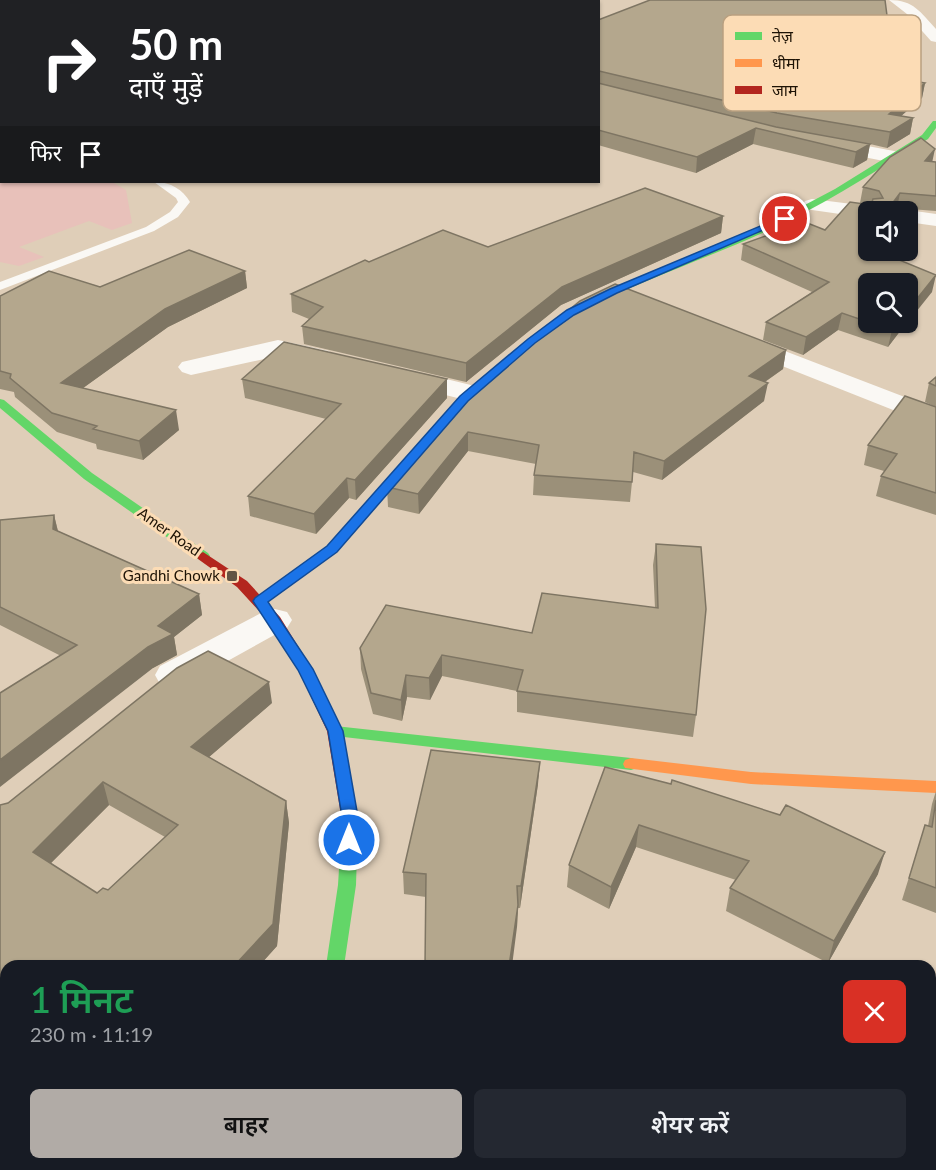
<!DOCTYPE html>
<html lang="hi">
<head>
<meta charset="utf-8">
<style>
  body { margin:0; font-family:Lato,"Noto Sans Devanagari",sans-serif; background:#242831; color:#f1f3f6; height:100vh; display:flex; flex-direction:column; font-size:22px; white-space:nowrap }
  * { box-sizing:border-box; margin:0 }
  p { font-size:20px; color:#9ea1a6 }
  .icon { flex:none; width:33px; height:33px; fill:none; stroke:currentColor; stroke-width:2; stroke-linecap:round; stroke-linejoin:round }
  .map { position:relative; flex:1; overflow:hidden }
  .drawer { position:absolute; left:0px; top:960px; width:936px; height:210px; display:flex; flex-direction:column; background:#171b24; border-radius:18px 18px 0 0; box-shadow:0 2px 4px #0004 }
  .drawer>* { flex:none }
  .hud { position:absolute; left:0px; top:0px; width:600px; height:183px; box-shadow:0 2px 4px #0004; background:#202124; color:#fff; overflow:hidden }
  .fabs { position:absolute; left:858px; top:201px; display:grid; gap:12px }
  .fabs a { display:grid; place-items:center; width:60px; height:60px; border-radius:9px; background:#171b24; box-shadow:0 2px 4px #0004; font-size:30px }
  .pin { position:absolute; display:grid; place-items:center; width:51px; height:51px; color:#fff; margin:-26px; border:3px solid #fff; border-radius:50%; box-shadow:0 2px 6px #0007 }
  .me { position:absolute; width:66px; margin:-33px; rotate:0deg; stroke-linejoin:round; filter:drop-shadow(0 0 4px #0008) }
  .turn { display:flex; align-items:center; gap:21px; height:126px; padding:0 30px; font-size:27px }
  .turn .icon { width:78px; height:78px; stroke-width:2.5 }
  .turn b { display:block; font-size:42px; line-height:51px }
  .then { display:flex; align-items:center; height:57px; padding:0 30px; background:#0003; gap:12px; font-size:22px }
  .round { display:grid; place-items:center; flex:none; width:63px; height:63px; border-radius:9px; background:#242831 }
  .overview { display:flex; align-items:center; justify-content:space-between; height:102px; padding:0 30px }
  h1 { font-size:36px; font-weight:600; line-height:45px; color:#1e9e55 }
  .primary-button { display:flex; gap:12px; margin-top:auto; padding:12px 30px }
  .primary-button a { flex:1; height:69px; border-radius:9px; background:#b1aba6; color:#111; font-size:24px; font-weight:600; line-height:69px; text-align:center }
  .primary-button a+a { background:#242831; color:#f1f3f6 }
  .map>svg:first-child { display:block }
  .green { fill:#e8c1ba }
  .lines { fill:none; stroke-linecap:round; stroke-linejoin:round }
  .lane { fill:#faf8f4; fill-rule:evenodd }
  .street { fill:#faf8f4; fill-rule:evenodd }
  .fast { fill:#63d668; fill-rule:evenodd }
  .slow { fill:#ff974d; fill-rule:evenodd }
  .jam { fill:#b3261e; fill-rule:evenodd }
  .wall { fill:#9b9079; fill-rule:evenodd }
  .shaded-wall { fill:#7e7563 }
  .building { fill:#b4a78d; stroke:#7e7563; stroke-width:1.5; fill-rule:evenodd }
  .route { fill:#1a73e8; stroke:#114b97; stroke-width:1.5 }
  .poi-dot { fill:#625444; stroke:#fcdcb5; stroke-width:2 }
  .labels { text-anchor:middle; stroke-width:6; stroke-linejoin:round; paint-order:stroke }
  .street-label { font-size:15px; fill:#1e1305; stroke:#fcdcb5 }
  .poi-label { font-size:15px; fill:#1e1305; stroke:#fcdcb5; text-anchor:end }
  .key { fill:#fcdcb5; stroke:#b9a080; stroke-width:1.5 }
  .key-label { font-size:16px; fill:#1e1305 }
</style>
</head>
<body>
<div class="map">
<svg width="936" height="1170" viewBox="0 0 936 1170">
  <rect width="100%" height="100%" fill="#dfceb8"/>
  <!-- green -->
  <path class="green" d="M 0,114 L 2,182 L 112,182 L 126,190 L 132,223 L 112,230 L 89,221 L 19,247 L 44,257 L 19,266 L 0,262 Z"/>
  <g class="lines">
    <!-- lane -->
    <path class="lane" d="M 187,0 L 200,2 L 188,2 Z
      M 244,0 L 263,2 L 245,2 Z
      M 469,0 L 477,0 L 468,2 Z
      M 508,0 L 517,0 L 507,2 Z
      M 545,0 L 554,0 L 544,2 Z
      M 0,15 L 2,15 L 2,20 L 0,20 Z
      M 154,182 C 168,181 183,189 190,202 L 178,217 L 154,231 L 0,290 L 0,282 L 146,227 L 170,212 L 178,202 L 176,198 Z"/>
    <!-- street -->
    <path class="street" d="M 889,0 C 914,0 920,12 936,29 L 936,42 L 931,41 L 907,14 Z
      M 825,138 L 894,151 L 901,153 L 903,157 L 901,161 L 894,163 L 818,148 L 816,144 L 818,140 Z
      M 812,199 L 868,206 L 875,208 L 878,212 L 868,212 L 868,218 L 805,209 L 802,205 L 805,201 Z
      M 908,210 L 936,214 L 936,226 L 908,222 L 908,212 L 901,212 Z
      M 743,335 L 936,409 L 936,427 L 734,347 L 731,342 L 734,337 Z
      M 278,340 L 329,351 L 333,356 L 329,361 L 320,364 L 278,356 L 191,375 L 182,372 L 178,367 L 182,362 Z
      M 405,369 L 479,387 L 483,393 L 479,399 L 470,401 L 396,383 L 392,377 L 396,371 Z
      M 275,609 L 287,612 L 292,620 L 287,628 L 186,684 L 173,687 L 160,684 L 155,675 L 160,666 L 263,612 Z"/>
    <!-- fast -->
    <path class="fast" d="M 933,121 L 936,121 L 936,128 L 928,139 C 882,167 838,196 790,220 C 723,253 651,276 584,309 L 576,307 L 610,289 L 782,217 L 835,189 L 922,135 Z
      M 0,399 L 4,400 L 92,473 L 208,553 L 210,556 L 208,559 L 198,559 L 84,479 L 0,408 Z
      M 335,726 L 631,758 L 637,760 L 639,764 L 637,768 L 631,770 L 335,736 L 330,735 L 327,731 L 330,727 Z
      M 350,815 L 356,817 L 358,821 L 356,885 L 344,966 L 326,966 L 338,885 L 342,821 L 344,817 Z
      M 262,1164 L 284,1164 L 281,1170 L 259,1170 Z"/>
    <!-- slow -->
    <path class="slow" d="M 503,362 L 508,365 L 507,367 L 468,401 L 337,552 L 265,604 L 255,604 L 253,601 L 255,598 L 327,546 L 460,397 Z
      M 631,758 L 751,772 L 936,781 L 936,793 L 751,784 L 625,768 L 623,764 L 625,760 Z"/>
    <!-- jam -->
    <path class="jam" d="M 203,552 L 247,581 L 280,617 L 312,669 L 343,731 L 358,821 L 356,825 L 350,827 L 344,825 L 342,821 L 327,731 L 298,669 L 270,623 L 237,587 L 198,559 L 196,556 Z"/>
  </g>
  <!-- wall -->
  <path class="wall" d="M 598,20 L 895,78 L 925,83 L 922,98 L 901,116 L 913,118 L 910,134 L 887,148 L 870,144 L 867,160 L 853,168 L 753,144 L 696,173 L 598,145 Z
    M 932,162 L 936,162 L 936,211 L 897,208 L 868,212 L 868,246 L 867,247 L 932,292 L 868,322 L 907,322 L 888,347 L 838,330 L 803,355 L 763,340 L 766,322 L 812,292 L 741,260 L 743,244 L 825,230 L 860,203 L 863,187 Z
    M 723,216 L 721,233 L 561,305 L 466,382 L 304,344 L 302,326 L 309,319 L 292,312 L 291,294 L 369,262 Z
    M 245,271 L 247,288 L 168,327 L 83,388 L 179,430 L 143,460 L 97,449 L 96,444 L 57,432 L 15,397 L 14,392 L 0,389 L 0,296 L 100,287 Z
    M 786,350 L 783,369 L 765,382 L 764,401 L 662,480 L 633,472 L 630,502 L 533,495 L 534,475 L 536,464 L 468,451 L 419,514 L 388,507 L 387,487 L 475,388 Z
    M 936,377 L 936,407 L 925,402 L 929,383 Z
    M 242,379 L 447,398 L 356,500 L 349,498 L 316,534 L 250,516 L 248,496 L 326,419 L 245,398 Z
    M 936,407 L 936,515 L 876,496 L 881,476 L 884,471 L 864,465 L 868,445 Z
    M 54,515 L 58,531 L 199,594 L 202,615 L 174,637 L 177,655 L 153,668 L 61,656 L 0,625 L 0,520 Z
    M 656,544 L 696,715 L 693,737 L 517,712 L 517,691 L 442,676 L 430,700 L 407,697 L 402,721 L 373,714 L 361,669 L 360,648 L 532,633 L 655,608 L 653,565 Z
    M 272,703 L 209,757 L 286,801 L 289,823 L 277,946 L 259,966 L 6,966 L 8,803 ZM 109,805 L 165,837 L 108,890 L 97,893 L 50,864 Z
    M 605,767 L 878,874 L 828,963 L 726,911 L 730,888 L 736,880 L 636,847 L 609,909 L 567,887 L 569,865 Z
    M 538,784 L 520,908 L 518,908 L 517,927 L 426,897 L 404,894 L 403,872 Z
    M 936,791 L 936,913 L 902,900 L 925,825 L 928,826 L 932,804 Z
    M 175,1164 L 192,1164 L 190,1170 L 183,1170 Z"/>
  <!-- shaded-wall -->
  <path class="shaded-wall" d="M 925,83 L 922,98 L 886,129 L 889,114 Z
    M 913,118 L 910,134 L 887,148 L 890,132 Z
    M 756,128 L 753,144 L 696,173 L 697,157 Z
    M 870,144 L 867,160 L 853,168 L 856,152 Z
    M 935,149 L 932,163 L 925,161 Z
    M 900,193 L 897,208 L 895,212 L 886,212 Z
    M 723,216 L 721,233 L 561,305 L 466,382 L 466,363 L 562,287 Z
    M 868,234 L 868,246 L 857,261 L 860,245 Z
    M 245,271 L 247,288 L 168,327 L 65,401 L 61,383 L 165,309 Z
    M 936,275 L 932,292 L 908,322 L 908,310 Z
    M 842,313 L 838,330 L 803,355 L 806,337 Z
    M 897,322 L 907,322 L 888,347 L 892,330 Z
    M 786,350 L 783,369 L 746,395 L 749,376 Z
    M 447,379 L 447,398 L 356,500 L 355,480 Z
    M 768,383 L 764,401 L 662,480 L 664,461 Z
    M 176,410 L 179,430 L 143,460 L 139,441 Z
    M 468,432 L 468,451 L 419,514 L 418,494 Z
    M 347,478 L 349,498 L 316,534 L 314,514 Z
    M 54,515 L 59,536 L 53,529 Z
    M 199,594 L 202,615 L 174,637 L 177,655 L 153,668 L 0,787 L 0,760 L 158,626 Z
    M 442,655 L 442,676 L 430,700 L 429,678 Z
    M 406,675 L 407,697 L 402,721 L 401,700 Z
    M 269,682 L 272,703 L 195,769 L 191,747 Z
    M 540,762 L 538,784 L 520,908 L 521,886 Z
    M 103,782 L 109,805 L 40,874 L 33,852 Z
    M 286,801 L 289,823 L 277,946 L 259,966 L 234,966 Z
    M 639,825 L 636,847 L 609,909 L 611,887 Z
    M 885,852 L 878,874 L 828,963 L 834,941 Z
    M 518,905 L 517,927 L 512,966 L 509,966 Z
    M 118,1164 L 133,1164 L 131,1170 L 116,1170 Z
    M 186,1164 L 192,1164 L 190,1170 L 187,1170 Z"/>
  <!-- building -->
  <path class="building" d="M 650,0 L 885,0 L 895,78 L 925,83 L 889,114 L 913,118 L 890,132 L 777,113 L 599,71 L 598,71 L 598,20 Z
    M 598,83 L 776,127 L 870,144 L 856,152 L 756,128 L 697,157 L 598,130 Z
    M 921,138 L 935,149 L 925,161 L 936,162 L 936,196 L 900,193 L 886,212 L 868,212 L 868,234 L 860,245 L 868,248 L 868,250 L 875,250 L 936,275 L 908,310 L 908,284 L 868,284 L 868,322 L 842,313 L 806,337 L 766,322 L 829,282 L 743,244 L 805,222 L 825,230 L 850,202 L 871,205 L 873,199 L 883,198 L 879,191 L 863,187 L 890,157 Z
    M 645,188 L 723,216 L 562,287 L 466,363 L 302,326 L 323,307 L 291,294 L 365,260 L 369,262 L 443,230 L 488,247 Z
    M 189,250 L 245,271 L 165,309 L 61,383 L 176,410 L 139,441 L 93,429 L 97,426 L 52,413 L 10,378 L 11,374 L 0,371 L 0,296 L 49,271 L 100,287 Z
    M 615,284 L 786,350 L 749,376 L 768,383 L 664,461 L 634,452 L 632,482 L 534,475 L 539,445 L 468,432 L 418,494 L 387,487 L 475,388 L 580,301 Z
    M 870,322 L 897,322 L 892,330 Z
    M 284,342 L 447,379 L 355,480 L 347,478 L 314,514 L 248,496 L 341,404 L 242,379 Z
    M 936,377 L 936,386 L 929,383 Z
    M 905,396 L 936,407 L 936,493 L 881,476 L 897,454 L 868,445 Z
    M 54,515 L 53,529 L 199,594 L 158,626 L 173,634 L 148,647 L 0,760 L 0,693 L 77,645 L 0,607 L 0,520 Z
    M 656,544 L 701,547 L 706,609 L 696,715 L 517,691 L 523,670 L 442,655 L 429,678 L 406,675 L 401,700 L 371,693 L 360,648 L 386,605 L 532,633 L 542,593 L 658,608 Z
    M 208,651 L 269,682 L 191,747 L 286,801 L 273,924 L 234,966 L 6,966 L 6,1164 L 118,1164 L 116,1170 L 0,1170 L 0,805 L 8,803 L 177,668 ZM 103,782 L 178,825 L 108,890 L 103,888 L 97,893 L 33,852 Z
    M 431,750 L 540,762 L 521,886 L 517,886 L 518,905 L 509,966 L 425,966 L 426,874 L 403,872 Z
    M 605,767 L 671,784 L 672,780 L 780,815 L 786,805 L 885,852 L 834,941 L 730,888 L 749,861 L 639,825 L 611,887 L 569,865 Z
    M 936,800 L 936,888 L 909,878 L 925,825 L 932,827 Z
    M 439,1164 L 678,1164 L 677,1170 L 439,1170 Z"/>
  <!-- route -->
  <path class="route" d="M 782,217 L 789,219 L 617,293 L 574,315 L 535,343 L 468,401 L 337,552 L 268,602 L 313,669 L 343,731 L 358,817 L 357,840 L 355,844 L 349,846 L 343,844 L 340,840 L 342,817 L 328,731 L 298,670 L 253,601 L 255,598 L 327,546 L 460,396 L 528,339 L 567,310 L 610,289 Z"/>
  <!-- markers -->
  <rect class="poi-dot" x="226" y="570" width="12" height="12" rx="3"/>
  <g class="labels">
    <!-- street labels -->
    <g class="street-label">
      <text transform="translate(169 532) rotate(35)" y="5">Amer Road</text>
    </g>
    <!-- poi labels -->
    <g class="poi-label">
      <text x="220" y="581">Gandhi Chowk</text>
    </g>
  </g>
  <!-- legend -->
  <rect x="723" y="15" width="198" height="96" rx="9" class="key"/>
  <rect x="735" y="32" width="27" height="8" fill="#63d668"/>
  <rect x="735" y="59" width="27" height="8" fill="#ff974d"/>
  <rect x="735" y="86" width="27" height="8" fill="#b3261e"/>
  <g class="key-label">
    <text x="772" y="42">तेज़</text>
    <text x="772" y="69">धीमा</text>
    <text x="772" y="96">जाम</text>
  </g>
</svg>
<div class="fabs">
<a><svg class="icon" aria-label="sound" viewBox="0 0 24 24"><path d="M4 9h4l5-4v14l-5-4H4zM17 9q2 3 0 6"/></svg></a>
<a><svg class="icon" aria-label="search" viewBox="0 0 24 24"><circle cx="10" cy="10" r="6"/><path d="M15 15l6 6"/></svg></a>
</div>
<div class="pin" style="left:785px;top:219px;background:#d93025"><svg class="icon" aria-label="arrive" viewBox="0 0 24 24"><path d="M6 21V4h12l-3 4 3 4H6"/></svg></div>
<svg class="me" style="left:349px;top:840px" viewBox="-20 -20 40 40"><circle r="17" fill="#1a73e8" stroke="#fff" stroke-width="3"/><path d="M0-11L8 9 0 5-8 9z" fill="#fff"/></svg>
<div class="hud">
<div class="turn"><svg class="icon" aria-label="right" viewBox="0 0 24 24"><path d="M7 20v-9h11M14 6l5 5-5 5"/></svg><div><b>50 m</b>दाएँ मुड़ें</div></div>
<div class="then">फिर<svg class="icon" aria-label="arrive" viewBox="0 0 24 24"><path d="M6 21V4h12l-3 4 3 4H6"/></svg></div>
</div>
<section class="drawer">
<div class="overview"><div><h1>1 मिनट</h1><p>230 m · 11:19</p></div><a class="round" style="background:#d93025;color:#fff"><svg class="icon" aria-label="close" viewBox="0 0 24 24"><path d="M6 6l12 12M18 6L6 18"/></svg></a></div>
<div class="primary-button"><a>बाहर</a><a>शेयर करें</a></div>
</section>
</div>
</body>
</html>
